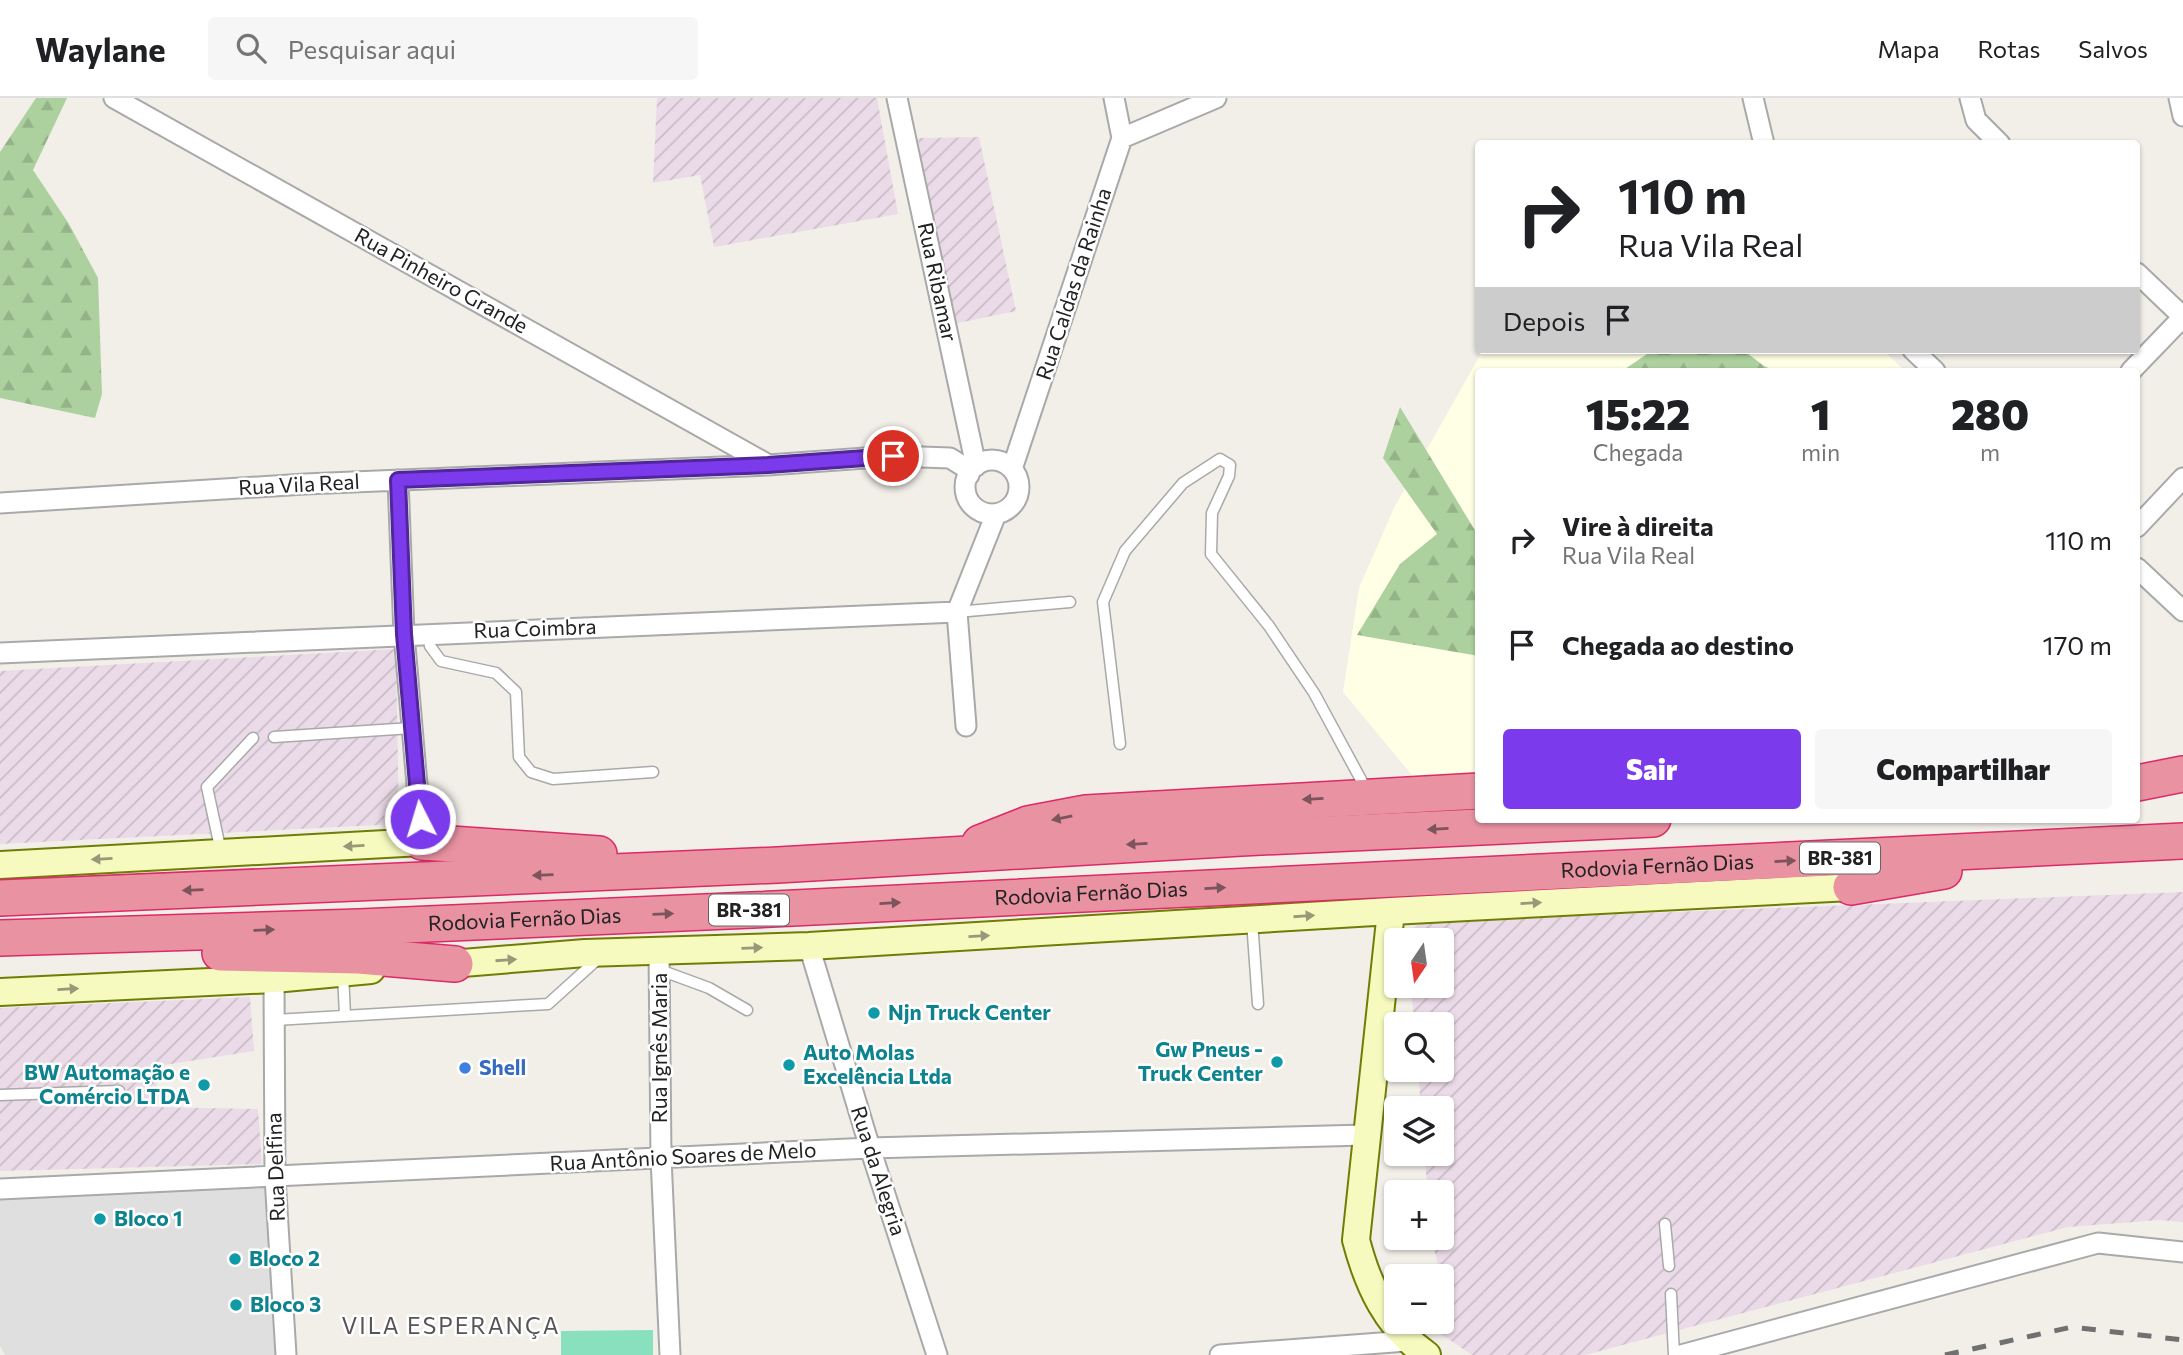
<!DOCTYPE html>
<html lang="pt">
<head>
<meta charset="utf-8">
<style>
  body { margin:0; font-family:Commissioner,sans-serif; background:#f6f6f6; color:#202124; height:100vh; display:flex; flex-direction:column; font-size:26px; white-space:nowrap }
  * { box-sizing:border-box; margin:0 }
  p { font-size:23px; color:#757577 }
  .icon { flex:none; width:38px; height:38px; fill:none; stroke:currentColor; stroke-width:2; stroke-linecap:round; stroke-linejoin:round }
  .map { position:relative; flex:1; overflow:hidden }
  .details { position:absolute; left:1475px; top:270px; width:665px; height:455px; display:flex; flex-direction:column; background:#fff; border-radius:7px; box-shadow:0 2px 5px #0004 }
  .details>* { flex:none }
  .banner { position:absolute; left:1475px; top:42px; width:665px; height:214px; border-radius:7px; box-shadow:0 2px 5px #0004; background:#fff; color:#202124; overflow:hidden }
  .needle { width:46px; rotate:193deg }
  .buttons { position:absolute; left:1384px; top:830px; display:grid; gap:14px }
  .buttons a { display:grid; place-items:center; width:70px; height:70px; border-radius:7px; background:#fff; box-shadow:0 2px 5px #0004; font-size:35px }
  .pin { position:absolute; display:grid; place-items:center; width:60px; height:60px; color:#fff; margin:-30px; border:4px solid #fff; border-radius:50%; box-shadow:0 2px 7px #0007 }
  .me { position:absolute; width:77px; margin:-38px; rotate:355deg; stroke-linejoin:round; filter:drop-shadow(0 0 5px #0008) }
  .turn { display:flex; align-items:center; gap:24px; height:147px; padding:0 28px; font-size:32px }
  .turn .icon { width:91px; height:91px; stroke-width:2.5 }
  .turn b { display:block; font-size:49px; line-height:60px }
  .then { display:flex; align-items:center; height:66px; padding:0 28px; background:#0003; gap:14px; font-size:26px }
  .eta { display:flex; justify-content:space-evenly; align-items:center; height:119px; text-align:center }
  .eta b { font-size:42px; font-weight:800; line-height:49px }
  .button { display:flex; gap:14px; margin-top:auto; padding:14px 28px }
  .button a { flex:1; height:80px; border-radius:7px; background:#7c3aed; color:#fff; font-size:28px; font-weight:800; line-height:80px; text-align:center }
  .button a+a { background:#f6f6f6; color:#202124 }
  ul { padding:0; list-style:none }
  li { display:flex; align-items:center; gap:21px; height:105px; padding:0 28px }
  li div { flex:1 }
  li b { display:block; font-size:26px }
  li em { font-style:normal }
  header { display:flex; align-items:center; gap:42px; box-sizing:border-box; height:98px; padding:0 35px; background:#fff; border-bottom:2px solid #e0e0e0 }
  header strong { font-size:33px }
  nav { display:flex; gap:38px; margin-inline-start:auto; font-size:24px }
  .search { width:490px; height:63px; background:#f6f6f6; display:flex; align-items:center; gap:18px; box-sizing:border-box; padding:0 24px; border-radius:7px; color:#757577; font-size:26px }
  .map>svg:first-child { display:block }
  .residential { fill:#e0dfdf }
  .industrial { fill:url(#industrial-furrows) }
  .education { fill:#ffffe5 }
  .forest { fill:url(#forest-firs) }
  .pitch { fill:#88e0be }
  .lines { fill:none; stroke-linecap:round; stroke-linejoin:round }
  .service-casing { stroke:#a9a9a9; stroke-width:13 }
  .minor-casing { stroke:#a9a9a9; stroke-width:23 }
  .secondary-casing { stroke:#707d05; stroke-width:30 }
  .motorway-casing { stroke:#dc2a67; stroke-width:38 }
  .service { stroke:#fff; stroke-width:10 }
  .minor { stroke:#fff; stroke-width:19 }
  .secondary { stroke:#f7fabf; stroke-width:26 }
  .motorway { stroke:#e892a2; stroke-width:35 }
  .rail { stroke:#707070; stroke-width:5; stroke-dasharray:14 14; stroke-linecap:butt }
  .oneway { fill:#7b545c }
  .oneway2 { fill:#979978 }
  .route-casing { stroke:#51269a; stroke-width:18 }
  .route { stroke:#7c3aed; stroke-width:12 }
  .culture-dot { fill:#0f9aa8; stroke:#fff; stroke-width:2.5 }
  .shop-dot { fill:#3f7fe0; stroke:#fff; stroke-width:2.5 }
  .labels { text-anchor:middle; stroke-width:5; stroke-linejoin:round; paint-order:stroke }
  .shield { fill:#fff; stroke:#646464; stroke-width:2 }
  .shield-label { font-size:19px; font-weight:bold; fill:#222 }
  .street-label { font-size:21px; fill:#222; stroke:#fff }
  .culture-label { font-size:21px; font-weight:bold; fill:#0d838f; stroke:#fff; text-anchor:start }
  .shop-label { font-size:21px; font-weight:bold; fill:#366cbe; stroke:#fff; text-anchor:start }
  .neighbourhood-label { font-size:23px; letter-spacing:2px; fill:#555; stroke:#fff }
</style>
</head>
<body>
<header>
<strong>Waylane</strong>
<div class="search"><svg class="icon" aria-label="search" viewBox="0 0 24 24"><circle cx="10" cy="10" r="6"/><path d="M15 15l6 6"/></svg>Pesquisar aqui</div>
<nav><a>Mapa</a><a>Rotas</a><a>Salvos</a></nav>
</header>
<div class="map">
<svg width="2183" height="1257" viewBox="0 0 2183 1257">
  <defs>
    <pattern id="industrial-furrows" width="10" height="10" patternUnits="userSpaceOnUse" patternTransform="scale(1.75)"><rect width="10" height="10" fill="#ebdbe8"/><path d="M-1 1l2-2M0 10L10 0M9 11l2-2" fill="none" stroke="#c9bcc7"/></pattern>
    <pattern id="forest-firs" width="22" height="20" patternUnits="userSpaceOnUse" patternTransform="scale(1.75)"><rect width="22" height="20" fill="#add19e"/><path d="M5 1l3.5 6h-7zM16 11l3.5 6h-7z" fill="#95b388"/></pattern>
  </defs>
  <rect width="100%" height="100%" fill="#f2efe9"/>
  <!-- residential -->
  <path class="residential" d="M 269,1089 L 276,1257 L 5,1257 L 0,1248 L 0,1099 Z"/>
  <!-- industrial -->
  <path class="industrial" d="M 657,0 L 877,0 L 898,116 L 714,149 L 700,77 L 653,85 Z
    M 979,39 L 1016,213 L 944,228 L 918,40 Z
    M 396,551 L 399,726 L 0,746 L 0,573 Z
    M 2183,794 L 2183,1124 L 2160,1122 L 2068,1129 L 1585,1257 L 1472,1257 L 1422,1223 L 1442,1223 L 1443,1187 L 1431,1139 L 1442,1139 L 1442,1094 L 1428,1094 L 1424,1055 L 1442,1055 L 1442,1010 L 1421,1010 L 1418,971 L 1442,971 L 1442,926 L 1414,926 L 1411,887 L 1442,887 L 1442,842 L 1407,842 L 1407,837 L 1420,824 Z
    M 250,899 L 254,953 L 158,968 L 155,1009 L 258,1011 L 262,1066 L 0,1073 L 0,910 Z"/>
  <!-- education -->
  <path class="education" d="M 1483,252 L 1883,252 L 1905,273 L 1479,273 L 1479,685 L 1421,688 L 1343,594 L 1359,490 L 1394,410 Z"/>
  <!-- forest -->
  <path class="forest" d="M 36,0 L 67,0 L 33,72 L 69,126 L 98,180 L 102,296 L 95,320 L 0,300 L 0,54 Z
    M 1653,252 L 1743,252 L 1764,268 L 1776,273 L 1622,273 Z
    M 1400,309 L 1479,439 L 1479,558 L 1357,537 L 1400,466 L 1437,436 L 1383,360 Z"/>
  <!-- pitch -->
  <path class="pitch" d="M 653,1232 L 653,1257 L 561,1257 L 561,1233 Z"/>
  <g class="lines">
    <defs>
      <path id="service" d="M 957,514 L 1070,504
        M 429,535 L 430,548 L 441,563 L 496,575 L 516,594 L 519,659 L 531,674 L 553,681 L 653,674
        M 274,639 L 412,630
        M 1120,646 L 1103,504 L 1125,453 L 1183,385 L 1220,361 L 1230,367 L 1229,378 L 1212,415 L 1211,456 L 1269,528 L 1314,595 L 1366,691
        M 221,754 L 207,689 L 253,640
        M 1252,823 L 1258,906
        M 660,872 L 709,890 L 747,912
        M 343,875 L 345,918
        M 275,922 L 548,906 L 599,860
        M 0,997 L 119,993
        M 1665,1126 L 1669,1168
        M 1671,1196 L 1674,1257"/>
      <path id="minor" d="M 114,0 L 767,366
        M 897,0 L 976,368
        M 1753,0 L 1764,46
        M 1970,0 L 1976,22 L 2000,46
        M 2179,0 L 2183,18
        M 1122,40 L 1216,0
        M 1913,252 L 1935,273
        M 2131,273 L 2183,219 L 2137,175
        M965 389a27 27 0 1 1 54 0a27 27 0 1 1-54 0Z
        M 1012,371 L 1122,40 L 1114,0
        M 398,382 L 404,536 L 422,744
        M 0,405 L 305,386 L 768,367 L 893,358 L 950,360 L 966,370 L 969,377
        M 2137,429 L 2183,380
        M 2137,470 L 2183,513
        M 0,555 L 957,514
        M 966,628 L 957,514 L 996,416
        M 809,848 L 870,1050 L 937,1257
        M 659,853 L 661,1060 L 670,1257
        M 274,881 L 275,1079 L 286,1257
        M 0,1091 L 870,1050 L 1366,1037
        M 1220,1257 L 1407,1243
        M 1681,1257 L 2098,1145 L 2183,1154"/>
      <path id="secondary" d="M 0,767 L 422,744
        M 1391,813 L 1356,1142 C 1368,1188 1387,1229 1427,1257
        M 438,867 L 585,855 L 809,848 L 1391,813 L 1851,789
        M 0,894 L 274,881 L 371,872"/>
      <g id="motorway">
        <path d="M 2137,685 L 2183,676"/>
        <path d="M 422,744 L 599,756"/>
        <path d="M 980,745 L 1028,726 L 1086,715 L 1479,693"/>
        <path d="M 1851,789 L 1944,773"/>
        <path d="M 0,800 L 778,767 L 1241,740 L 1653,721"/>
        <path id="s1" d="M 0,840 L 359,829 L 752,812 L 2183,743"/>
        <path d="M 220,855 L 359,858 L 455,866"/>
      </g>
    </defs>
    <!-- service casing -->
    <use href="#service" class="service-casing"/>
    <!-- minor casing -->
    <use href="#minor" class="minor-casing"/>
    <!-- secondary casing -->
    <use href="#secondary" class="secondary-casing"/>
    <!-- motorway casing -->
    <use href="#motorway" class="motorway-casing"/>
    <!-- service -->
    <use href="#service" class="service"/>
    <!-- minor -->
    <use href="#minor" class="minor"/>
    <!-- secondary -->
    <use href="#secondary" class="secondary"/>
    <!-- motorway -->
    <use href="#motorway" class="motorway"/>
    <!-- rail -->
    <path class="rail" d="M 1945,1257 L 2072,1229 L 2183,1242"/>
  </g>
  <!-- one-way arrows -->
  <defs><path id="oneway-solid" d="M-6-.8H1V-3.2L6.5 0L1 3.2V.8H-6Z" transform="scale(1.75)"/></defs>
  <g class="oneway">
    <use href="#oneway-solid" transform="translate(1313 701) rotate(177)"/>
    <use href="#oneway-solid" transform="translate(1062 720) rotate(168)"/>
    <use href="#oneway-solid" transform="translate(1438 731) rotate(177)"/>
    <use href="#oneway-solid" transform="translate(1137 746) rotate(177)"/>
    <use href="#oneway-solid" transform="translate(1785 763) rotate(-3)"/>
    <use href="#oneway-solid" transform="translate(543 777) rotate(178)"/>
    <use href="#oneway-solid" transform="translate(1215 790) rotate(-3)"/>
    <use href="#oneway-solid" transform="translate(193 792) rotate(178)"/>
    <use href="#oneway-solid" transform="translate(890 805) rotate(-3)"/>
    <use href="#oneway-solid" transform="translate(663 816) rotate(-2)"/>
    <use href="#oneway-solid" transform="translate(264 832) rotate(-2)"/>
  </g>
  <g class="oneway2">
    <use href="#oneway-solid" transform="translate(354 748) rotate(177)"/>
    <use href="#oneway-solid" transform="translate(102 761) rotate(177)"/>
    <use href="#oneway-solid" transform="translate(1531 805) rotate(-3)"/>
    <use href="#oneway-solid" transform="translate(1304 818) rotate(-4)"/>
    <use href="#oneway-solid" transform="translate(979 838) rotate(-3)"/>
    <use href="#oneway-solid" transform="translate(752 850) rotate(-2)"/>
    <use href="#oneway-solid" transform="translate(506 862) rotate(-4)"/>
    <use href="#oneway-solid" transform="translate(68 891) rotate(-3)"/>
  </g>
  <g class="lines">
    <defs>
      <path id="route" d="M 420,721 L 404,536 L 398,382 L 768,367 L 893,358"/>
    </defs>
    <!-- route casing -->
    <use href="#route" class="route-casing"/>
    <!-- route -->
    <use href="#route" class="route"/>
  </g>
  <!-- markers -->
  <g class="culture-dot">
    <circle cx="874" cy="915" r="7"/>
    <circle cx="1277" cy="964" r="7"/>
    <circle cx="789" cy="967" r="7"/>
    <circle cx="204" cy="987" r="7"/>
    <circle cx="100" cy="1121" r="7"/>
    <circle cx="235" cy="1161" r="7"/>
    <circle cx="236" cy="1207" r="7"/>
  </g>
  <circle class="shop-dot" cx="465" cy="970" r="7"/>
  <g class="labels">
    <!-- shield labels -->
    <g class="shield">
      <rect x="1800" y="744.5" width="80" height="31" rx="5"/>
      <rect x="709" y="796.5" width="80" height="31" rx="5"/>
    </g>
    <g class="shield-label">
      <text x="1840" y="767">BR-381</text>
      <text x="749" y="819">BR-381</text>
    </g>
    <!-- street labels -->
    <g class="street-label">
      <text transform="translate(441 183) rotate(29)" y="7">Rua Pinheiro Grande</text>
      <text transform="translate(937 184) rotate(78)" y="7">Rua Ribamar</text>
      <text transform="translate(1074 186) rotate(-72)" y="7">Rua Caldas da Rainha</text>
      <text transform="translate(299 387) rotate(-3)" y="7">Rua Vila Real</text>
      <text transform="translate(535 531) rotate(-2)" y="7">Rua Coimbra</text>
      <text dy="7" stroke="none"><textPath href="#s1" startOffset="1659">Rodovia Fernão Dias</textPath></text>
      <text dy="7" stroke="none"><textPath href="#s1" startOffset="1092">Rodovia Fernão Dias</textPath></text>
      <text dy="7" stroke="none"><textPath href="#s1" startOffset="525">Rodovia Fernão Dias</textPath></text>
      <text transform="translate(660 950) rotate(-90)" y="7">Rua Ignês Maria</text>
      <text transform="translate(683 1059) rotate(-3)" y="7">Rua Antônio Soares de Melo</text>
      <text transform="translate(276 1069) rotate(-92)" y="7">Rua Delfina</text>
      <text transform="translate(878 1073) rotate(72)" y="7">Rua da Alegria</text>
    </g>
    <!-- culture labels -->
    <g class="culture-label">
      <text x="888" y="922">Njn Truck Center</text>
      <text x="1263" y="959" text-anchor="end">Gw Pneus -<tspan x="1263" dy="24">Truck Center</tspan></text>
      <text x="803" y="962">Auto Molas<tspan x="803" dy="24">Excelência Ltda</tspan></text>
      <text x="190" y="982" text-anchor="end">BW Automação e<tspan x="190" dy="24">Comércio LTDA</tspan></text>
      <text x="114" y="1128">Bloco 1</text>
      <text x="249" y="1168">Bloco 2</text>
      <text x="250" y="1214">Bloco 3</text>
    </g>
    <!-- shop labels -->
    <g class="shop-label">
      <text x="479" y="977">Shell</text>
    </g>
    <!-- neighbourhood labels -->
    <g class="neighbourhood-label">
      <text x="451" y="1236">VILA ESPERANÇA</text>
    </g>
  </g>
</svg>
<div class="buttons">
<a><svg class="needle" viewBox="-14 -14 28 28"><path d="M0-13l5 13h-10z" fill="#e53935"/><path d="M0 13l5-13h-10z" fill="#757577"/></svg></a>
<a><svg class="icon" aria-label="search" viewBox="0 0 24 24"><circle cx="10" cy="10" r="6"/><path d="M15 15l6 6"/></svg></a>
<a><svg class="icon" aria-label="layers" viewBox="0 0 24 24"><path d="M12 4l9 5-9 5-9-5zM3 14l9 5 9-5"/></svg></a>
<a>+</a>
<a>−</a>
</div>
<div class="pin" style="left:893px;top:358px;background:#d93025"><svg class="icon" aria-label="arrive" viewBox="0 0 24 24"><path d="M6 21V4h12l-3 4 3 4H6"/></svg></div>
<svg class="me" style="left:420px;top:721px" viewBox="-20 -20 40 40"><circle r="17" fill="#7c3aed" stroke="#fff" stroke-width="3"/><path d="M0-11L8 9 0 5-8 9z" fill="#fff"/></svg>
<div class="banner">
<div class="turn"><svg class="icon" aria-label="right" viewBox="0 0 24 24"><path d="M7 20v-9h11M14 6l5 5-5 5"/></svg><div><b>110 m</b>Rua Vila Real</div></div>
<div class="then">Depois<svg class="icon" aria-label="arrive" viewBox="0 0 24 24"><path d="M6 21V4h12l-3 4 3 4H6"/></svg></div>
</div>
<section class="details">
<div class="eta">
<div><b>15:22</b><p>Chegada</p></div>
<div><b>1</b><p>min</p></div>
<div><b>280</b><p>m</p></div>
</div>
<ul>
<li><svg class="icon" aria-label="right" viewBox="0 0 24 24"><path d="M7 20v-9h11M14 6l5 5-5 5"/></svg><div><b>Vire à direita</b><p>Rua Vila Real</p></div><em>110 m</em></li>
<li><svg class="icon" aria-label="arrive" viewBox="0 0 24 24"><path d="M6 21V4h12l-3 4 3 4H6"/></svg><div><b>Chegada ao destino</b></div><em>170 m</em></li>
</ul>
<div class="button"><a>Sair</a><a>Compartilhar</a></div>
</section>
</div>
</body>
</html>
